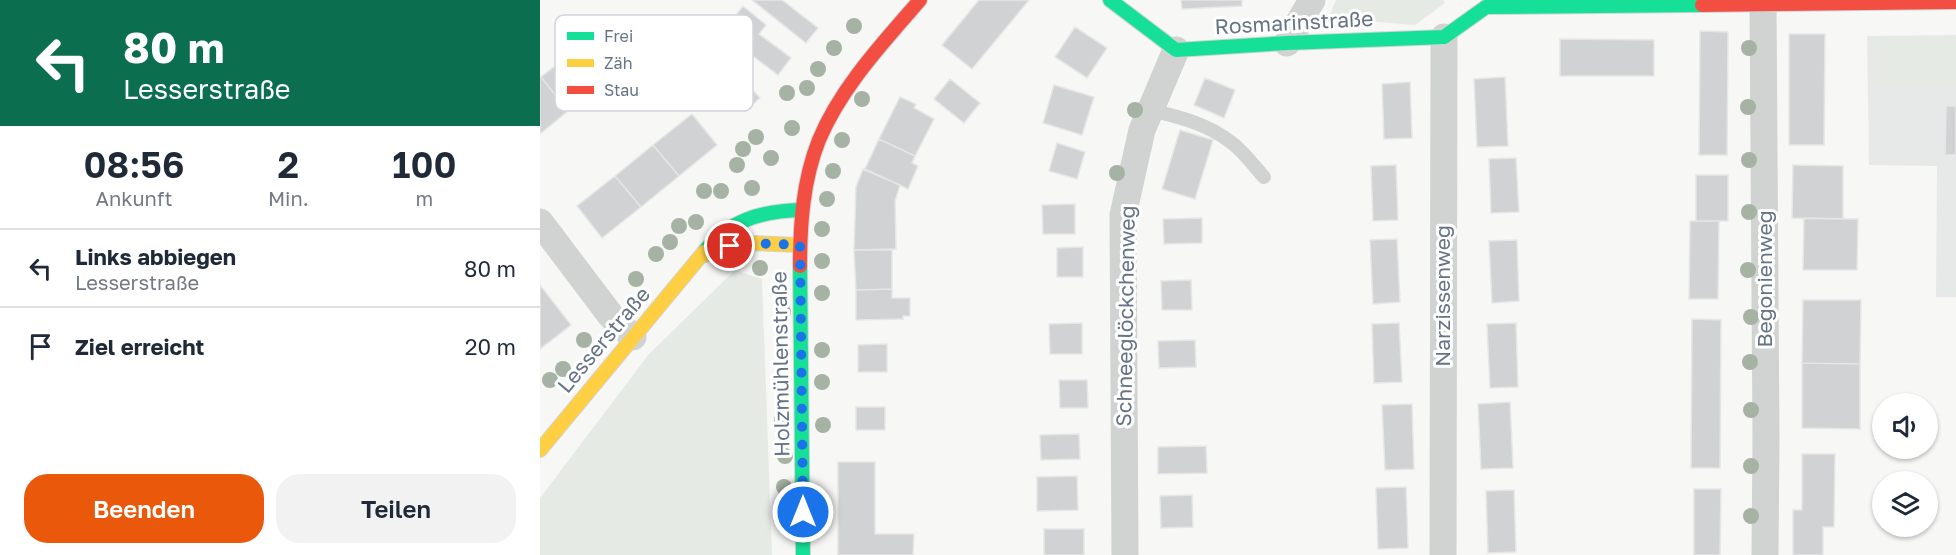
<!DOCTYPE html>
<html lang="de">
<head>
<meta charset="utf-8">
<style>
  body { margin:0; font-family:"Golos Text",sans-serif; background:#f2f2f3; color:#1f2937; height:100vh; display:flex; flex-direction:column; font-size:22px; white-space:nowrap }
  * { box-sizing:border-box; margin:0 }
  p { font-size:20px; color:#747a83 }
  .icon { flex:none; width:33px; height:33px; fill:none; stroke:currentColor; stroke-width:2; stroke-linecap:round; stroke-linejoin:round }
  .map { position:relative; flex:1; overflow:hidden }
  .details { display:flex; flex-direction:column; background:#fff; width:540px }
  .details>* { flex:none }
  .hud { background:#0b6e4f; color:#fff; overflow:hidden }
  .buttons { position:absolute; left:1332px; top:393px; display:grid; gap:12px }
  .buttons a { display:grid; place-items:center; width:66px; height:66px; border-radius:50%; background:#fff; box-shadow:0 2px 4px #0004; font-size:30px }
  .pin { position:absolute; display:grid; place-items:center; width:51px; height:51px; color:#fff; margin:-26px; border:3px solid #fff; border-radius:50%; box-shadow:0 2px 6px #0007 }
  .me { position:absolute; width:66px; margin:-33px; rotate:0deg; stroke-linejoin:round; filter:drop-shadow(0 0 4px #0008) }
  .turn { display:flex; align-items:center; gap:21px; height:126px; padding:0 24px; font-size:27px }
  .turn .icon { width:78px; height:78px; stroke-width:2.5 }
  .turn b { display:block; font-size:42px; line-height:51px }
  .eta { display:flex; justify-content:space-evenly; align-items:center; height:102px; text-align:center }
  .eta b { font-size:36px; font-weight:600; line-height:42px }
  .primary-button { display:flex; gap:12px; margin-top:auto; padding:12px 24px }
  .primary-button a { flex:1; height:69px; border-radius:24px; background:#ea580c; color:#fff; font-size:24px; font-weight:600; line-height:69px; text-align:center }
  .primary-button a+a { background:#f2f2f3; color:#1f2937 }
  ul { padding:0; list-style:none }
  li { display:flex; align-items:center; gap:18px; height:78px; padding:0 24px; border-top:2px solid #e0e1e3 }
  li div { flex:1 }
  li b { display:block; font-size:22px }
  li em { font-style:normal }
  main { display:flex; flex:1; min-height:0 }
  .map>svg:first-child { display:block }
  .built { fill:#e7e8e8 }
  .green { fill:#e6eae4 }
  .building { fill:#d1d2d3; stroke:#e6e6e6; stroke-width:1.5 }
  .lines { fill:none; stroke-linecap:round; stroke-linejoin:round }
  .fast-casing { stroke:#d2d4d5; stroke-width:16 }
  .slow-casing { stroke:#d2d4d5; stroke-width:16 }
  .jam-casing { stroke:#d2d4d5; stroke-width:16 }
  .lane { stroke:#d1d2d2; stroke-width:14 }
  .street { stroke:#d1d2d2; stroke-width:27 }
  .fast { stroke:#16e098; stroke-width:14 }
  .slow { stroke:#ffcf43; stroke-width:14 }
  .jam { stroke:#f24e42; stroke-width:14 }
  .tree { fill:#a5b2a4 }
  .route { stroke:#1a73e8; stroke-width:10; stroke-dasharray:0 18 }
  .labels { text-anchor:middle; stroke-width:6; stroke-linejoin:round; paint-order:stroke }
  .street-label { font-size:21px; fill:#667387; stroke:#fff }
  .key { fill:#fff; stroke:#d1d5db; stroke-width:1.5 }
  .key-label { font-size:16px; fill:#667387 }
</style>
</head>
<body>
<main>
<section class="details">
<div class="hud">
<div class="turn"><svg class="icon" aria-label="left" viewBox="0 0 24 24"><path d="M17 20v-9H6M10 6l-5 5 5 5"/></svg><div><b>80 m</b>Lesserstraße</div></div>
</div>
<div class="eta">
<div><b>08:56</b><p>Ankunft</p></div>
<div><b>2</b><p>Min.</p></div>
<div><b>100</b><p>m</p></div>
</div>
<ul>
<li><svg class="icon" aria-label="left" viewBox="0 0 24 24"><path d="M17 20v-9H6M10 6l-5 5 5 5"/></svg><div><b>Links abbiegen</b><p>Lesserstraße</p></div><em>80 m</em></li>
<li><svg class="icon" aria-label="arrive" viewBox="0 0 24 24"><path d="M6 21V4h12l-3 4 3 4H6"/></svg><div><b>Ziel erreicht</b></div><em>20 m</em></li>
</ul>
<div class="primary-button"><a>Beenden</a><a>Teilen</a></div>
</section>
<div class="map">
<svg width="1416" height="555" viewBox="0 0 1416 555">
  <rect width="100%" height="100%" fill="#f7f7f6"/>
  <!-- built -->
  <path class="built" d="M 1416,35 L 1416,297 L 1396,297 L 1397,166 L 1329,165 L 1327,36 Z"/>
  <!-- green -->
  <path class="green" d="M 796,0 L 903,0 L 905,3 L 875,25 L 788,18 Z
    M 1337,40 L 1416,40 L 1416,85 L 1337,85 Z
    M 195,270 L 222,279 L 232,555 L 0,555 L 0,498 L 109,354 Z"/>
  <!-- building -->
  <path class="building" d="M 212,0 L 242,0 L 278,28 L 266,43 Z
    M 439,0 L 489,0 L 432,69 L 402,45 Z
    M 641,0 L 702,0 L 702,6 L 642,9 Z
    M 203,6 L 226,25 L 219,34 L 251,58 L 238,75 L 205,50 L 212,41 L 189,24 Z
    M 535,27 L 567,48 L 547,78 L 515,57 Z
    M 1160,31 L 1188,32 L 1187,155 L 1159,155 Z
    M 1249,34 L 1285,34 L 1284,145 L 1249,145 Z
    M 1020,39 L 1114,40 L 1114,76 L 1020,76 Z
    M 39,47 L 66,81 L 28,111 L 1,77 Z
    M 173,48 L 220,98 L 204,112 L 157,63 Z
    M 1,77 L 28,111 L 0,134 L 0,78 Z
    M 965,77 L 968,146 L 937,147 L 934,79 Z
    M 665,78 L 695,90 L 684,118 L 654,105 Z
    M 410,79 L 440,103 L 424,123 L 394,99 Z
    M 870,82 L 872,138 L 844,139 L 842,84 Z
    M 514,85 L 554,97 L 542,135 L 503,123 Z
    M 360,97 L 376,104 L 374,108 L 394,119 L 375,156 L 339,139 Z
    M 1406,106 L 1416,106 L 1416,155 L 1405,155 Z
    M 152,114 L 177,145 L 139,176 L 113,145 Z
    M 640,130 L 673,140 L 655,199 L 622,189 Z
    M 339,139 L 375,156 L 372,163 L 378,166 L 368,189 L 325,169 Z
    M 517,143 L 545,152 L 537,179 L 509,171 Z
    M 113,145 L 139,176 L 101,207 L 75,176 Z
    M 976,158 L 979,212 L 951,213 L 949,159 Z
    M 856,165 L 858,220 L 833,221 L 831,166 Z
    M 1253,165 L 1303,166 L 1303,219 L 1252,218 Z
    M 323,169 L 360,185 L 355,201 L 356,249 L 314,250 L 316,187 Z
    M 1156,175 L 1188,175 L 1188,221 L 1156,221 Z
    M 75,176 L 101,207 L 62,238 L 37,206 Z
    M 535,204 L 535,234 L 503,234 L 502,205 Z
    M 662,218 L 662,243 L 624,244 L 623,219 Z
    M 1264,218 L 1318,219 L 1317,270 L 1263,270 Z
    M 1150,221 L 1179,221 L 1178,299 L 1149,299 Z
    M 857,239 L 860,302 L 833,304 L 830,240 Z
    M 977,240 L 979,301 L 952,303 L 949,241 Z
    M 543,247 L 543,277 L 517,277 L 517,248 Z
    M 314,250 L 352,250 L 352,289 L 316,290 Z
    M 651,280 L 652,310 L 622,310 L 621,281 Z
    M 0,285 L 31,325 L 0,349 Z
    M 352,289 L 352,298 L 370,298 L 370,316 L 363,316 L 363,319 L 316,320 L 316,290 Z
    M 1263,300 L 1321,300 L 1320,364 L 1262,363 Z
    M 1152,319 L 1181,320 L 1180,468 L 1151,468 Z
    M 542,323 L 542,354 L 510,354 L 509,324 Z
    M 859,323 L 862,382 L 834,383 L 832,324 Z
    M 976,323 L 978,387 L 950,388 L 947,324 Z
    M 655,340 L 656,367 L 619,368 L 618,341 Z
    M 347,344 L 347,372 L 318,372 L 318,345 Z
    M 1262,363 L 1320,364 L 1320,429 L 1262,428 Z
    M 519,380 L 547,380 L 548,408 L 520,408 Z
    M 970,402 L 973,468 L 941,469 L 938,404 Z
    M 872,404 L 874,469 L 845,470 L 842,405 Z
    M 316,407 L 345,407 L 345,430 L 316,430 Z
    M 539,434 L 540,459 L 501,460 L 500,435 Z
    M 666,446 L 667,473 L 618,474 L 618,447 Z
    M 1262,454 L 1295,454 L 1294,527 L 1283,527 L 1283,555 L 1253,555 L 1253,510 L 1262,510 Z
    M 298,462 L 335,462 L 335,534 L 374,534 L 373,555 L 298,555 Z
    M 537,476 L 538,510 L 497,511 L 497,477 Z
    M 866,487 L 868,548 L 838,549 L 836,488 Z
    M 1154,489 L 1181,489 L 1180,555 L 1154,555 Z
    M 974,490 L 976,552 L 948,553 L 946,491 Z
    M 652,495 L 653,527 L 621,528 L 620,496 Z
    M 504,529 L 544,529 L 544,555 L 504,555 Z"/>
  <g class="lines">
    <defs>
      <path id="fast" d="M 570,0 L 636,50 L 747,43 L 904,37 L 946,7 L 1162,5
        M 164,252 C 190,220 221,211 261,210
        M 260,266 L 263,555"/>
      <path id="slow" d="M 165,255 L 190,246 L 210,243 L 260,245
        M 0,450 L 164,252"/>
      <path id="jam" d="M 1162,5 L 1416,2
        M 260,266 C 260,224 263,180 279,140 C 301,87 343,43 380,0"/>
    </defs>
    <!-- fast casing -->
    <use href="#fast" class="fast-casing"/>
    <!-- slow casing -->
    <use href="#slow" class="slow-casing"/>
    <!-- jam casing -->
    <use href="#jam" class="jam-casing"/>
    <!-- lane -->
    <path class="lane" d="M 610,110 C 640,117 668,124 692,143 C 704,152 714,166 724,177"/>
    <!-- street -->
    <path class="street" d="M 1223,3 L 1226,439 L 1225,555
      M 747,43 L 772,0
      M 0,222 L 71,316 L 93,337
      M 585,555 L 583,215 L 602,130 L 636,50
      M 903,555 L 904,37"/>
    <!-- fast -->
    <use href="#fast" class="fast"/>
    <!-- slow -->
    <use href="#slow" class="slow"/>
    <!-- jam -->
    <use href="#jam" class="jam"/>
  </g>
  <!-- trees -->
  <g class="tree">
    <circle cx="314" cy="26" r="8"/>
    <circle cx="294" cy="48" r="8"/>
    <circle cx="1209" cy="48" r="8"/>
    <circle cx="278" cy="69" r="8"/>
    <circle cx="267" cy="88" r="8"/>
    <circle cx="247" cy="93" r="8"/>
    <circle cx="322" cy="99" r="8"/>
    <circle cx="1208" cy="107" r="8"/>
    <circle cx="595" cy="110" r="8"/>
    <circle cx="252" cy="128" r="8"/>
    <circle cx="216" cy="137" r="8"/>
    <circle cx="302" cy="140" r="8"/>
    <circle cx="203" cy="149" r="8"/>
    <circle cx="231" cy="158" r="8"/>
    <circle cx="1209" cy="160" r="8"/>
    <circle cx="197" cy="165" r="8"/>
    <circle cx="293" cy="171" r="8"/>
    <circle cx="577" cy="173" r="8"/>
    <circle cx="212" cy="188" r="8"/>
    <circle cx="164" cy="191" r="8"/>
    <circle cx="181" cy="191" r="8"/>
    <circle cx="287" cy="199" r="8"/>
    <circle cx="1209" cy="212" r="8"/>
    <circle cx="156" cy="222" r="8"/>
    <circle cx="139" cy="226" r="8"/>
    <circle cx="282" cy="229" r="8"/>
    <circle cx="130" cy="242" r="8"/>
    <circle cx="116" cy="254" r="8"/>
    <circle cx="282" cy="261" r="8"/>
    <circle cx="220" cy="268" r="8"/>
    <circle cx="1208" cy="270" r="8"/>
    <circle cx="96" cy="279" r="8"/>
    <circle cx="282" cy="293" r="8"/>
    <circle cx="243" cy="312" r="8"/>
    <circle cx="1211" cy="317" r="8"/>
    <circle cx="44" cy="340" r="8"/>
    <circle cx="282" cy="350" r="8"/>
    <circle cx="1210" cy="362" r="8"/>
    <circle cx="23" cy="369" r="8"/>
    <circle cx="10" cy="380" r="8"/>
    <circle cx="282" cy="382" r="8"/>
    <circle cx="1211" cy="410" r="8"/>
    <circle cx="242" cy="420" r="8"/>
    <circle cx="283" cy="425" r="8"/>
    <circle cx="245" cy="456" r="8"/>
    <circle cx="1211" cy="466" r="8"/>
    <circle cx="244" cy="487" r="8"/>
    <circle cx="1211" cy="516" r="8"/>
  </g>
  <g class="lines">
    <!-- route -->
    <path class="route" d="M 190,246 L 210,243 L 260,245 L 263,512"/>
  </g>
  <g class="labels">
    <!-- street labels -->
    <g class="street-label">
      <text transform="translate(754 23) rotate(-3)" y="7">Rosmarinstraße</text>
      <text transform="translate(1225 279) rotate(-90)" y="7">Begonienweg</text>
      <text transform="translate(903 296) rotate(-90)" y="7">Narzissenweg</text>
      <text transform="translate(586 316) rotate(-89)" y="7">Schneeglöckchenweg</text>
      <text transform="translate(64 340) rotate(-50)" y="7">Lesserstraße</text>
      <text transform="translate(241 364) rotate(-91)" y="7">Holzmühlenstraße</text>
    </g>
  </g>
  <!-- legend -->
  <rect x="15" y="15" width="198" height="96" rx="9" class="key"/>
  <rect x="27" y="32" width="27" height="8" fill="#16e098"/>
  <rect x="27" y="59" width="27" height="8" fill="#ffcf43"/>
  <rect x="27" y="86" width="27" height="8" fill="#f24e42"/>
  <g class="key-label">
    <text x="64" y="42">Frei</text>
    <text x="64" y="69">Zäh</text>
    <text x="64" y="96">Stau</text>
  </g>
</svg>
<div class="buttons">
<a><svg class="icon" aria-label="sound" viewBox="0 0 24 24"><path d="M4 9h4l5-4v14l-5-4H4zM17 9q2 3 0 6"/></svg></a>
<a><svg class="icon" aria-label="layers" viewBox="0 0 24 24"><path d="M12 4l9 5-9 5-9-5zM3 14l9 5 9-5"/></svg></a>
</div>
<div class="pin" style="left:190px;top:246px;background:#d93025"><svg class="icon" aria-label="arrive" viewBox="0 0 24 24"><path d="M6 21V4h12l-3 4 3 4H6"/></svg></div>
<svg class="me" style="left:263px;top:512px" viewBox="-20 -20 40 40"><circle r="17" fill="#1a73e8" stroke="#fff" stroke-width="3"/><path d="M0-11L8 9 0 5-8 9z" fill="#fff"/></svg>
</div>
</main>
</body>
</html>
